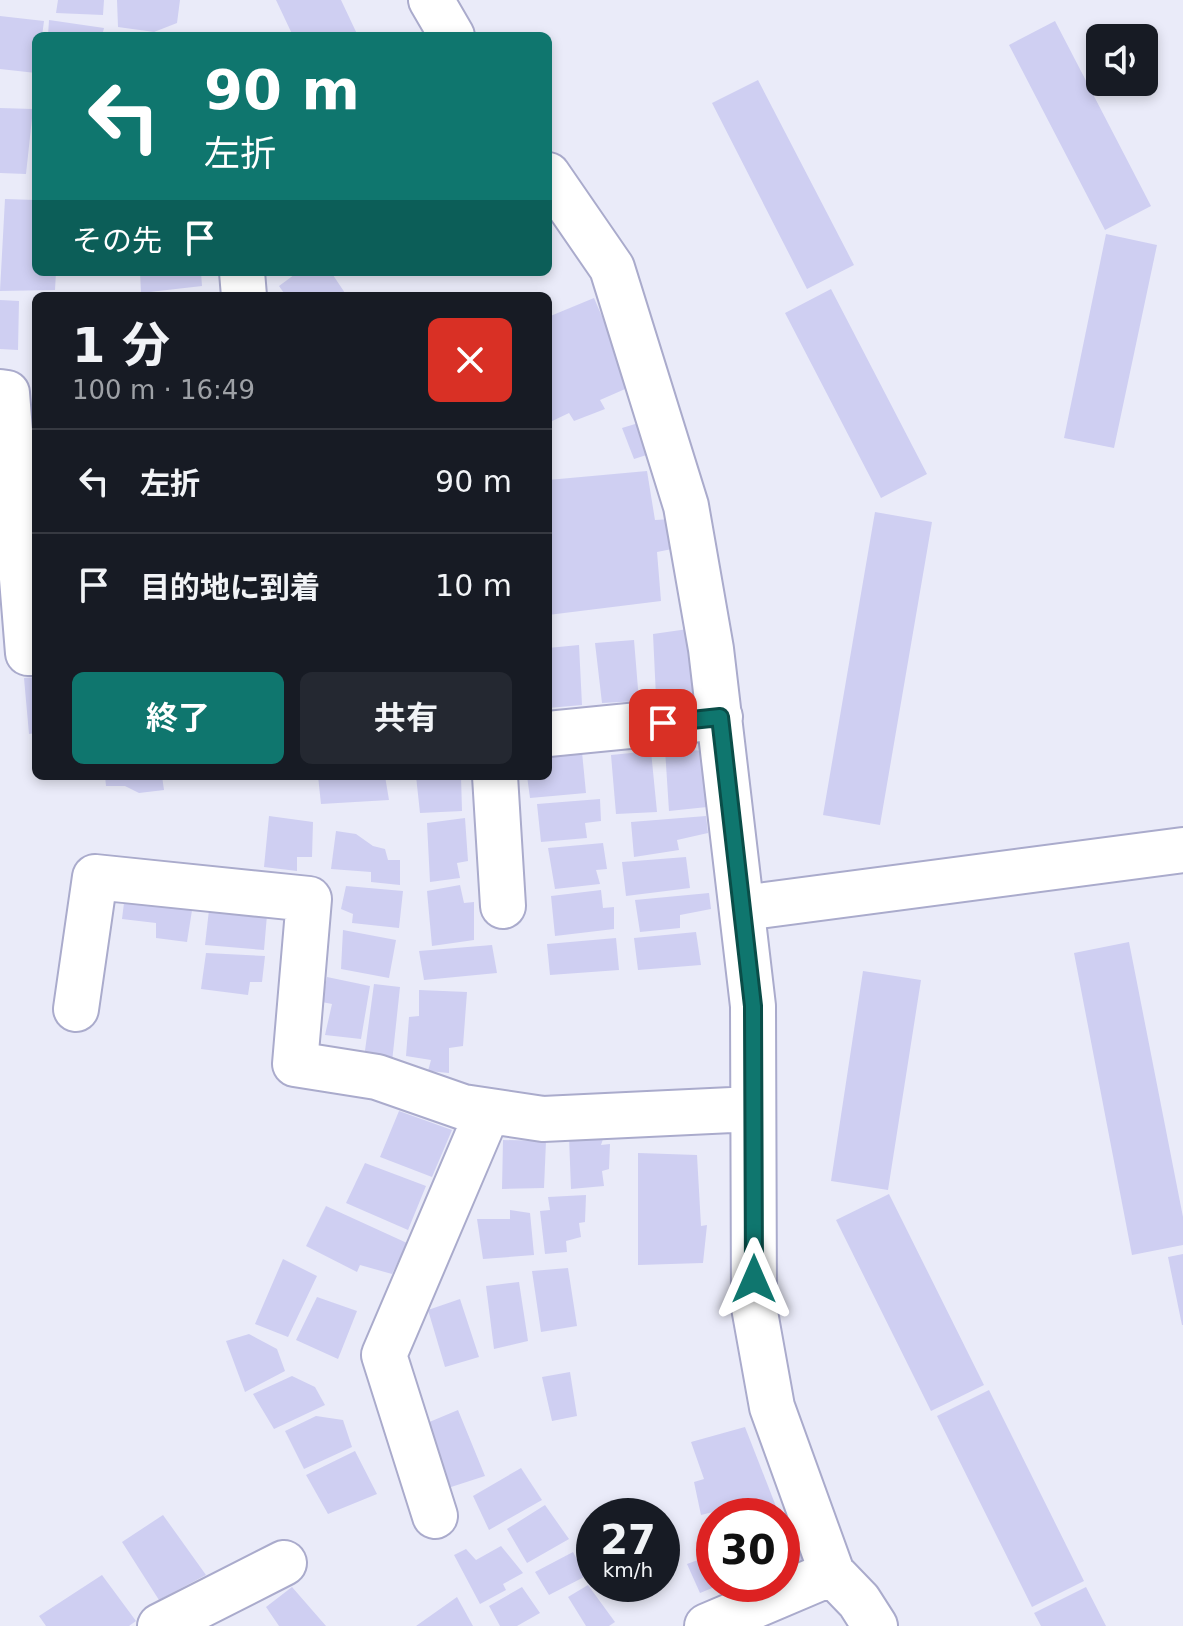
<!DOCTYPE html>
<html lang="ja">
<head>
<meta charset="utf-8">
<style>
  body { margin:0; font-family:"DejaVu Sans","Noto Sans JP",sans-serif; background:#242831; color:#f1f3f6; height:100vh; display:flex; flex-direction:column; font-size:30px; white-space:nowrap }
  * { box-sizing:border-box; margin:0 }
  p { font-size:26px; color:#9ea1a6 }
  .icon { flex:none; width:44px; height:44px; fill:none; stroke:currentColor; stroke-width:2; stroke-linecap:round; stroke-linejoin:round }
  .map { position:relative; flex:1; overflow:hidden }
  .side { position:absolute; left:32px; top:292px; width:520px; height:488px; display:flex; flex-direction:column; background:#171b24; border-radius:12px; box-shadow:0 4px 12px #0003 }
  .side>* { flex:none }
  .banner { position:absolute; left:32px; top:32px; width:520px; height:244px; border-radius:12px; box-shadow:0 4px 12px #0003; background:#0f766e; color:#fff; overflow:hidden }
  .fabs { position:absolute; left:1086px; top:24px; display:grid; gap:16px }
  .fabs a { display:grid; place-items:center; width:72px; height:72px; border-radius:12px; background:#171b24; box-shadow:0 4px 12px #0003; font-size:40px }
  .speed { position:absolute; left:576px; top:1498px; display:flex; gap:16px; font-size:40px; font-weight:700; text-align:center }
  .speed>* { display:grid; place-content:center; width:104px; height:104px; border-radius:50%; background:#171b24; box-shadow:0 4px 12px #0003; line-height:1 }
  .speed small { font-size:20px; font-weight:400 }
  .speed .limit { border:12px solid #d22; background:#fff; color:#111 }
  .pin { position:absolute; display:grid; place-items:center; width:68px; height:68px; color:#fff; margin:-34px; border-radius:16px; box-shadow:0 4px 12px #0006 }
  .me { position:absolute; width:88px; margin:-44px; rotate:0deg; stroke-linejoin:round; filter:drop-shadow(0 0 6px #0008) }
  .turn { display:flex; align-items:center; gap:28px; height:168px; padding:0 40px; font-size:36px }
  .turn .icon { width:104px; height:104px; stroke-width:2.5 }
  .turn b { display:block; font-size:56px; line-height:68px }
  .then { display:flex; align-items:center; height:76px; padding:0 40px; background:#0003; gap:16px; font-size:30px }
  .round { display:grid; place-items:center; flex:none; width:84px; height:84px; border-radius:12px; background:#242831 }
  .overview { display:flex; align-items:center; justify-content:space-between; height:136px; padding:0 40px }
  h1 { font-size:48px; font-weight:700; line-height:60px }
  .action { display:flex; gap:16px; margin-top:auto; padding:16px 40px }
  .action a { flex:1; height:92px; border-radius:12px; background:#0f766e; color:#fff; font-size:32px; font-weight:700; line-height:92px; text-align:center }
  .action a+a { background:#242831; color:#f1f3f6 }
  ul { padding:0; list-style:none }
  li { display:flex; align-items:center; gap:24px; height:104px; padding:0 40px; border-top:2px solid #363941 }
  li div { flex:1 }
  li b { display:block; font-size:30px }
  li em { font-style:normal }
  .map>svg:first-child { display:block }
  .building { fill:#cfcff2 }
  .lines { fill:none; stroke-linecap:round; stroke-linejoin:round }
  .street-casing { stroke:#aaabcc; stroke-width:48 }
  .street { stroke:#fff; stroke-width:44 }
  .route-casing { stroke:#0a4d48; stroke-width:20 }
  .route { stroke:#0f766e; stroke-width:14 }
</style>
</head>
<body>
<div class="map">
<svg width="1183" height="1626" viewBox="0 0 1183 1626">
  <rect width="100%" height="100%" fill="#eaebf9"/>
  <!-- building -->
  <path class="building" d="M 58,0 L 104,0 L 103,15 L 56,13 Z
    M 117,0 L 180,0 L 177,23 L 154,32 L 118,27 Z
    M 276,0 L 341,0 L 358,36 L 293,36 Z
    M 0,16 L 44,21 L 42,36 L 36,36 L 36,73 L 0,69 Z
    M 49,20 L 104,28 L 102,36 L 48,36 Z
    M 1055,21 L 1151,206 L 1105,230 L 1009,45 Z
    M 758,80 L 854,265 L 807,289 L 712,103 Z
    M 0,108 L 33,109 L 26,174 L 0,173 Z
    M 5,199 L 36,200 L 36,272 L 56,272 L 55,290 L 0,291 Z
    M 1106,234 L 1157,245 L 1114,448 L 1064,438 Z
    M 140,272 L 201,272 L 202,286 L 141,293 Z
    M 298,272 L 331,272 L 347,296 L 286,296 L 279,286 Z
    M 831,289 L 927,474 L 881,498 L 785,313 Z
    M 594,298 L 632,386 L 600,400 L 605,409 L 574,421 L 569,413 L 548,423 L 548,317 Z
    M 0,300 L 19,301 L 18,350 L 0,349 Z
    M 645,421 L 656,452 L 634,459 L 622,428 Z
    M 647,471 L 655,520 L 671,519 L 677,548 L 657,552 L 661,601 L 548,615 L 548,480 Z
    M 875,512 L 932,522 L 880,825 L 823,815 Z
    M 688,629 L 696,693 L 656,697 L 653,634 Z
    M 634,640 L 639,701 L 602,703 L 595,643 Z
    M 579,645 L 582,705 L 548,708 L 548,648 Z
    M 36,677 L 36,733 L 29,734 L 24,678 Z
    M 665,749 L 708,751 L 712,786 L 705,788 L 707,807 L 669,811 Z
    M 651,751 L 657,812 L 616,814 L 611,755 Z
    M 582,752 L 586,793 L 530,798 L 527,776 L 548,776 L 548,756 Z
    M 105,776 L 162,776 L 164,790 L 139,793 L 125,786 L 106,786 Z
    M 318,776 L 385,776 L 389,800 L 321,804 Z
    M 416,776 L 461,776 L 462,811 L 420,813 Z
    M 600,799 L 601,821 L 585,823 L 587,838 L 541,842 L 537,804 Z
    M 269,816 L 313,822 L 312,857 L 297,857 L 297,871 L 264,867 Z
    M 706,816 L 708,833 L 677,840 L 679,850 L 634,857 L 631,822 Z
    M 465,818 L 468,861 L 457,863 L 460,878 L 430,882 L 427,823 Z
    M 336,831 L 356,834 L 373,846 L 385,849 L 388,860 L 400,860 L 400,885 L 371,882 L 371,872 L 331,869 Z
    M 603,843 L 607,869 L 596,870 L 600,884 L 555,889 L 548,848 Z
    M 686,857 L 690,888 L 626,896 L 622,862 Z
    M 460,885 L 464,903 L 474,902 L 474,940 L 432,946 L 427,891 Z
    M 346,886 L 403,891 L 399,928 L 352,923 L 353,914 L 341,909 Z
    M 601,890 L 603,908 L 614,907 L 614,929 L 555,936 L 551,896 Z
    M 709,893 L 711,909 L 680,915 L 680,928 L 640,932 L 635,900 Z
    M 125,895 L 193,904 L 187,942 L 156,938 L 156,923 L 122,919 Z
    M 209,910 L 267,915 L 264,950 L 205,945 Z
    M 343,930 L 396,940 L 389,978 L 341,969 Z
    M 696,932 L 701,965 L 638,970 L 634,938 Z
    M 616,938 L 619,970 L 550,975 L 547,944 Z
    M 1129,942 L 1183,1217 L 1183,1245 L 1132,1255 L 1074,953 Z
    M 492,945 L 497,973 L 424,980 L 419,951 Z
    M 206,953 L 265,956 L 262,982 L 250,982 L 248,995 L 201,989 Z
    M 863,971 L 921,980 L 888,1190 L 831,1181 Z
    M 327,977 L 370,986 L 361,1039 L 325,1035 L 332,1004 L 322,1002 Z
    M 374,984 L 400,987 L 392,1062 L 364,1058 Z
    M 419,990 L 467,992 L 463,1046 L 449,1048 L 449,1073 L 428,1071 L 431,1060 L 406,1056 L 409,1017 L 419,1016 Z
    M 399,1111 L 452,1130 L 432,1177 L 380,1157 Z
    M 604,1136 L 601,1145 L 610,1144 L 609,1169 L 602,1171 L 604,1186 L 571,1189 L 569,1137 Z
    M 503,1140 L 546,1141 L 544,1188 L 502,1189 Z
    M 638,1153 L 697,1155 L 701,1226 L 707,1225 L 703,1263 L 638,1265 Z
    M 365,1163 L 426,1186 L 408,1230 L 346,1203 Z
    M 889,1194 L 984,1385 L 931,1411 L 836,1220 Z
    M 586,1195 L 585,1222 L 579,1223 L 581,1237 L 566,1241 L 567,1252 L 545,1254 L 540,1211 L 550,1210 L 548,1197 Z
    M 326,1206 L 407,1243 L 392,1274 L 360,1265 L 357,1272 L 306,1246 Z
    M 510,1210 L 530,1213 L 534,1255 L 483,1259 L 477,1219 L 510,1219 Z
    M 1183,1254 L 1183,1325 L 1182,1325 L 1168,1257 Z
    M 283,1259 L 317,1276 L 288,1337 L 255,1324 Z
    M 568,1268 L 577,1326 L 541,1332 L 532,1271 Z
    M 519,1282 L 528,1341 L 494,1349 L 486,1286 Z
    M 317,1297 L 357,1311 L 338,1359 L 296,1340 Z
    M 460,1299 L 479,1357 L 445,1367 L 428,1310 Z
    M 249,1334 L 277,1349 L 285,1371 L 245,1392 L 226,1341 Z
    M 570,1372 L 577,1416 L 552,1421 L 542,1377 Z
    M 292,1376 L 315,1387 L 325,1405 L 274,1429 L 253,1394 Z
    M 989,1390 L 1084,1581 L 1032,1607 L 937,1416 Z
    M 458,1410 L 485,1476 L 448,1488 L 427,1423 Z
    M 316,1416 L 343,1420 L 352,1447 L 304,1469 L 285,1431 Z
    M 745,1427 L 777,1509 L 755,1516 L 718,1516 L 717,1511 L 701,1515 L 694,1482 L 704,1479 L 691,1442 Z
    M 355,1451 L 377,1494 L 328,1514 L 306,1475 Z
    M 521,1468 L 542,1500 L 489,1530 L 473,1496 Z
    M 545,1505 L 569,1539 L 527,1563 L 507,1529 Z
    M 163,1515 L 206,1575 L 159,1600 L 122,1542 Z
    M 790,1523 L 806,1562 L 782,1572 L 782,1526 Z
    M 501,1546 L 523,1573 L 503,1584 L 506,1590 L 480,1604 L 454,1555 L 466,1549 L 476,1560 Z
    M 573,1552 L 586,1576 L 549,1595 L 535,1572 Z
    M 714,1554 L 714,1584 L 722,1584 L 700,1593 L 687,1564 Z
    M 102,1575 L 136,1621 L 129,1626 L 46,1626 L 39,1616 Z
    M 588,1585 L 615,1622 L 609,1626 L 586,1626 L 568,1597 Z
    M 292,1587 L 326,1626 L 279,1626 L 266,1607 Z
    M 522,1587 L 540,1613 L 517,1626 L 500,1626 L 489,1606 Z
    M 1086,1587 L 1106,1626 L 1041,1626 L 1034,1613 Z
    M 457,1597 L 473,1626 L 416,1626 Z"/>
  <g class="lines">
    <defs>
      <path id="street" d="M 431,0 L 452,36
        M 548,175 L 612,268 L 686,506 L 711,649 L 753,1006 L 754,1307 L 772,1407 L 832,1573 L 859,1601 L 875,1626
        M 242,272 L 244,296
        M 0,392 L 7,393 L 28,653 L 36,653
        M 548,734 L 720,717
        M 495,776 L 503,906
        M 743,908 L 1183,850
        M 76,1009 L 95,877 L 309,899 L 295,1064 L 377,1077 L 463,1107 L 543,1119 L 753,1109
        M 435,1516 L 384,1355 L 488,1111
        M 160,1626 L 284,1563
        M 707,1626 L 832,1573"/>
    </defs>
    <!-- street casing -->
    <use href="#street" class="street-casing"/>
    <!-- street -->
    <use href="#street" class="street"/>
  </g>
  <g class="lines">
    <defs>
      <path id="route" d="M 663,723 L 720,717 L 753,1006 L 754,1279"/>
    </defs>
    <!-- route casing -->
    <use href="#route" class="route-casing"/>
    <!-- route -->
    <use href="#route" class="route"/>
  </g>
</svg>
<div class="fabs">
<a><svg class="icon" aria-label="sound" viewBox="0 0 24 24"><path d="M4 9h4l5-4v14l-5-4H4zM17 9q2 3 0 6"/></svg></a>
</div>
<div class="speed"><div>27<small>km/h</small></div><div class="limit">30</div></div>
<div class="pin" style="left:663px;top:723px;background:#d93025"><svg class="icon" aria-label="arrive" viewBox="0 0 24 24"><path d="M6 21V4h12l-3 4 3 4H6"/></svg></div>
<svg class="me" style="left:754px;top:1279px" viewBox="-20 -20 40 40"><path d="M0-17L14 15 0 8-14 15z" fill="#0f766e" stroke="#fff" stroke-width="4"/></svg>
<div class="banner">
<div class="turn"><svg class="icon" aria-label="left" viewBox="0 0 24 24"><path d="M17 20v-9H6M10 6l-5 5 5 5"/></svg><div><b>90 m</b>左折</div></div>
<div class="then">その先<svg class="icon" aria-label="arrive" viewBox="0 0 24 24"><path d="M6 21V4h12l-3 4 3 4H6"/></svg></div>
</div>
<section class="side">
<div class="overview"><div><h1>1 分</h1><p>100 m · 16:49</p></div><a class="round" style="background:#d93025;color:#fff"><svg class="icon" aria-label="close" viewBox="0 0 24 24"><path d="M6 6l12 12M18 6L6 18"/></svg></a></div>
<ul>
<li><svg class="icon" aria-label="left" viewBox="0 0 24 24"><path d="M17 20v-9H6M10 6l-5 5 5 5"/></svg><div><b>左折</b></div><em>90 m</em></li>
<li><svg class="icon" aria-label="arrive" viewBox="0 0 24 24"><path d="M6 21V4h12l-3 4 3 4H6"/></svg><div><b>目的地に到着</b></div><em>10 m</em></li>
</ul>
<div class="action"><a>終了</a><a>共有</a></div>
</section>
</div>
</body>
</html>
